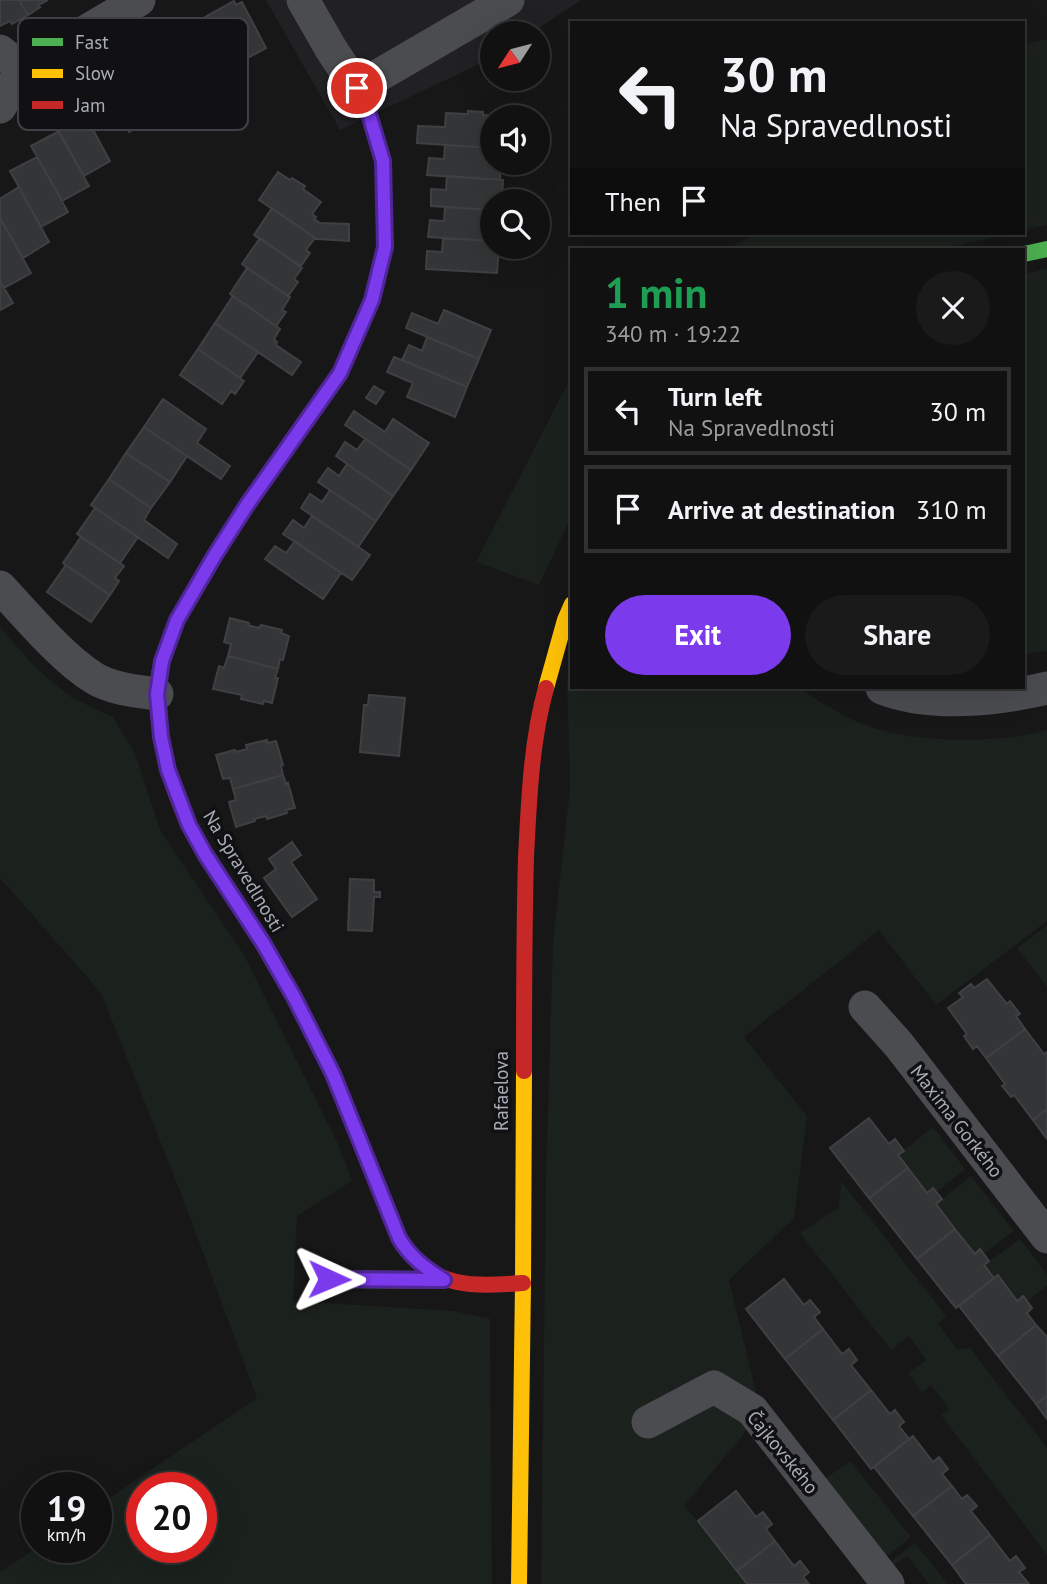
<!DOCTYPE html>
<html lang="en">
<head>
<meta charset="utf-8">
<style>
  body { margin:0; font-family:"PT Sans",sans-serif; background:#1a1a1a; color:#f1f3f6; height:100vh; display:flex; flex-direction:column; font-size:26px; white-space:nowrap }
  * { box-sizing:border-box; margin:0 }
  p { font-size:23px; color:#9c9d9f }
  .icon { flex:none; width:38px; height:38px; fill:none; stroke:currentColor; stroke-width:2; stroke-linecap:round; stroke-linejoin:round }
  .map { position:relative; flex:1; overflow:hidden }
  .details { position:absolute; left:570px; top:248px; width:455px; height:441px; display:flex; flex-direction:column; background:#111; border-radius:0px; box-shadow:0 7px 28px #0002,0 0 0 2px #303131 }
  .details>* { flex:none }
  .guide { position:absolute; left:570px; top:21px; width:455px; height:214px; border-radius:0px; box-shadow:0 7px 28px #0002,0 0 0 2px #303131; background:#111; color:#f1f3f6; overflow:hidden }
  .needle { width:46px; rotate:234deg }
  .fabs { position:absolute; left:480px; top:21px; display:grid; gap:14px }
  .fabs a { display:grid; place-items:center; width:70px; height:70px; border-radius:50%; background:#111; box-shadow:0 7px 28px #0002,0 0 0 2px #303131; font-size:35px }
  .speed { position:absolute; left:21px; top:1472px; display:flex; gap:14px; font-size:35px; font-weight:700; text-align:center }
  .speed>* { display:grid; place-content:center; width:91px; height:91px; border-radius:50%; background:#111; box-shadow:0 7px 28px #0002,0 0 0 2px #303131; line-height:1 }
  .speed small { font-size:18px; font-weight:400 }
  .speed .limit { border:10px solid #d22; background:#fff; color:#111 }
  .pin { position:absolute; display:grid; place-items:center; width:60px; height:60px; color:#fff; margin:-30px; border:4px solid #fff; border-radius:50%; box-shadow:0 2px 7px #0007 }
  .me { position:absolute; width:77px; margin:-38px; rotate:91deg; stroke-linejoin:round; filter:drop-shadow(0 0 5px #0008) }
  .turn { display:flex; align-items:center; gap:24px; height:147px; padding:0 35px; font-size:32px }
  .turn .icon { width:91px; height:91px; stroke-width:2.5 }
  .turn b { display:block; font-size:49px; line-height:60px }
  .then { display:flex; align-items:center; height:66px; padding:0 35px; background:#0003; gap:14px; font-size:26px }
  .round { display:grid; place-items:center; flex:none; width:74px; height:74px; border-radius:37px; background:#1a1a1a }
  .summary { display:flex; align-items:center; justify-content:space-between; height:119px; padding:0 35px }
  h1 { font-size:42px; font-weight:600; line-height:52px; color:#1e9e55 }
  .action { display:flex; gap:14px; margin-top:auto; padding:14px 35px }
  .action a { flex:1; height:80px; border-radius:42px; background:#7c3aed; color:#fff; font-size:28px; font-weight:600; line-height:80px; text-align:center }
  .action a+a { background:#1a1a1a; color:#f1f3f6 }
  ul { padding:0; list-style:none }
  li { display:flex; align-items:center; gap:21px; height:88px; margin:0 14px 10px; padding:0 21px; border:4px solid #303131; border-radius:0px }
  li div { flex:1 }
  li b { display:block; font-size:26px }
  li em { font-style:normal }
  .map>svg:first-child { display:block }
  .built { fill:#212124 }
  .green { fill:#1b211c; fill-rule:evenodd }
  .building { fill:#343537; stroke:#3f4043; stroke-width:2 }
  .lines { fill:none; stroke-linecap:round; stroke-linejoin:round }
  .lane { stroke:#4b4c50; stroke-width:18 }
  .street { stroke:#4b4c50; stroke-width:33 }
  .fast { stroke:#4caf50; stroke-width:16 }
  .slow { stroke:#ffc107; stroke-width:16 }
  .jam { stroke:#c62828; stroke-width:16 }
  .route-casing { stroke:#51269a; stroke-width:18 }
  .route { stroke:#7c3aed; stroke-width:12 }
  .labels { text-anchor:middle; stroke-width:7; stroke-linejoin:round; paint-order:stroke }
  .street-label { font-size:19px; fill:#a8adb8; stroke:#111113 }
  .key { fill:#111113; stroke:#3e4045; stroke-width:2 }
  .key-label { font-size:19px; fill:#a8adb8 }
</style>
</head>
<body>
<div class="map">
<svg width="1047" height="1584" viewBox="0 0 1047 1584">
  <rect width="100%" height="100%" fill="#171717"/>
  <!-- built -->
  <path class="built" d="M 266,0 L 581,0 L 531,33 L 492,33 L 492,58 L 340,130 Z"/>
  <!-- green -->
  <path class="green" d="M 1047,39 L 1047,225 L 1024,230 L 1024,45 Z
    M 757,233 L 1013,233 L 936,250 L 725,250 Z
    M 1047,269 L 1047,651 L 1024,654 L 1024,274 Z
    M 572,375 L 572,515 L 539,585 L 476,562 Z
    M 0,627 L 35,667 L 72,698 L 113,717 L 135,753 L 161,832 L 244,955 L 339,1146 L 352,1181 L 297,1216 L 293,1301 L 454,1311 L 490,1319 L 492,1584 L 0,1584 L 0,1572 L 38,1547 L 96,1547 L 96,1507 L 257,1398 L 182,1196 L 101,993 L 0,878 ZM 142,1488 L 201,1488 L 201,1547 L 142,1547 Z
    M 572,663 L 572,688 L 799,688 C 819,701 839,714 860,723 C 907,743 999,745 1047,730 L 1047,921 L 936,1005 L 879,930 L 744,1037 L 807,1116 L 794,1218 L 729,1280 L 761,1413 L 684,1506 L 698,1521 L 747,1584 L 541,1584 L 546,1180 L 553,942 L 570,788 L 567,681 Z
    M 1047,925 L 1047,987 L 1017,948 Z
    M 933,1127 L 965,1169 L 936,1193 L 933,1188 L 927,1193 L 898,1155 Z
    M 971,1176 L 1014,1231 L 983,1254 L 980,1250 L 975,1254 L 936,1204 Z
    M 841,1181 L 946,1316 L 938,1323 L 957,1349 L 970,1348 L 1047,1448 L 1047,1555 L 941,1415 L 949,1409 L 931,1385 L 922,1392 L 908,1373 L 926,1360 L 909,1336 L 891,1350 L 800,1233 L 839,1207 Z
    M 1020,1239 L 1047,1274 L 1047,1286 L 1027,1301 L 1017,1301 L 998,1276 L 994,1278 L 984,1265 Z
    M 850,1461 L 911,1537 L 877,1564 L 815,1486 Z
    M 915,1543 L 948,1584 L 929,1584 L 907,1556 C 899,1562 893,1568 883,1567 Z"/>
  <!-- building -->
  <path class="building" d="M 0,0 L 19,0 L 28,15 L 12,24 L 10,21 L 0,26 Z
    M 19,0 L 48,0 L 38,5 L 40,7 L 28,15 Z
    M 234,1 L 236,5 L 242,2 L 266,48 L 235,65 L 207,16 Z
    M 207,16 L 238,70 L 211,86 L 180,31 Z
    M 126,62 L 156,117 L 129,132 L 99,77 Z
    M 80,106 L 110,161 L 84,176 L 52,121 Z
    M 468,111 L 483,112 L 483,115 L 498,116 L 498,117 L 492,117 L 492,148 L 417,143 L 418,126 L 445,127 L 446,113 L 468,114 Z
    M 59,131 L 89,186 L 62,201 L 31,146 Z
    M 445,145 L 492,148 L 492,163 L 500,163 L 500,180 L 427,175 L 429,158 L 444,159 Z
    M 37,157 L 68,212 L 41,227 L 10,171 Z
    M 278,172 L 290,180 L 292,178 L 305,186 L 303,189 L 321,202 L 312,214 L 316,217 L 314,219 L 320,223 L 349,224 L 349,241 L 317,239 L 259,200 Z
    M 447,176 L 503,180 L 502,201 L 492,201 L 492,210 L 431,206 L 431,189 L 446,190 Z
    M 19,187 L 49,242 L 23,258 L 0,218 L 0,199 Z
    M 445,207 L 492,210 L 492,241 L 428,237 L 430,220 L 444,221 Z
    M 272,208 L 315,238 L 306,250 L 310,253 L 301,266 L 254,235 Z
    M 0,218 L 31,273 L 4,288 L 0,281 Z
    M 260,238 L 302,268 L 294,279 L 298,282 L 288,296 L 242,264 Z
    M 443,238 L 492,241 L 492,247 L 499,247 L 497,273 L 426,269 L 427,251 L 442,252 Z
    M 247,268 L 290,297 L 282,310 L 286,312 L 276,326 L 230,294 Z
    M 0,281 L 13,303 L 0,310 Z
    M 233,296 L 280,329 L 274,339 L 277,342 L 276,345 L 301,362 L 292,375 L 215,323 Z
    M 444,310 L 491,330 L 479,359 L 406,328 L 412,313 L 438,324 Z
    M 215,323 L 258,352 L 240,378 L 198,349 Z
    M 427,337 L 479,359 L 467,387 L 402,360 L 409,345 L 422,351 Z
    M 198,349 L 244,381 L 235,394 L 231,391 L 222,404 L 180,375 Z
    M 394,357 L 467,387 L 455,417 L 407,397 L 413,383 L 387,372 Z
    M 374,386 L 384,392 L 376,404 L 366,398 Z
    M 163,399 L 206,429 L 197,443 L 230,466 L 221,479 L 144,427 Z
    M 354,411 L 385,432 L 393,419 L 429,443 L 411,470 L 345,425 Z
    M 144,427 L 187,456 L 170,482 L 126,453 Z
    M 365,439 L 411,470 L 393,496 L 336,456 L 345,442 L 357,450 Z
    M 126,453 L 170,482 L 151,508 L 109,479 Z
    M 347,464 L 393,496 L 376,521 L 318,482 L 328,468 L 339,476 Z
    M 109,479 L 151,508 L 144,520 L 177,544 L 168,558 L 91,505 Z
    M 330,490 L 376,521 L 358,547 L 301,508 L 310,494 L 322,502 Z
    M 95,508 L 138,537 L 120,563 L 77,534 Z
    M 312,516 L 370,555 L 352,580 L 283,534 L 293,520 L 304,528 Z
    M 81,537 L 124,566 L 115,578 L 119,581 L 110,595 L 63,563 Z
    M 295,541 L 341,573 L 323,599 L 265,559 L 275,546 L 286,553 Z
    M 66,565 L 110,595 L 91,622 L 47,592 Z
    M 230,618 L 249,623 L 248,625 L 259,628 L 261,625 L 282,630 L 281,633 L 289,636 L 283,660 L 280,659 L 278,669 L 228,656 L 231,644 L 224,642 Z
    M 228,656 L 278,669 L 275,678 L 278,678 L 272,703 L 264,701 L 263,704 L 241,699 L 242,695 L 213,689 L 219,666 L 224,668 Z
    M 369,695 L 405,698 L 399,756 L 360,752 L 364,705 L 368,705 Z
    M 267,740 L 268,743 L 276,741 L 283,765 L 281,766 L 283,775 L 233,789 L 230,778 L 223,779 L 216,755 L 235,750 L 236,752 L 247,749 L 246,745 Z
    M 283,775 L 286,784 L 288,783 L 295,808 L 286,810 L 287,813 L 267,819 L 266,816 L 254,819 L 255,821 L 236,827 L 229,802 L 236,800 L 233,789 Z
    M 292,842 L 301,855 L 291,862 L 317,899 L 292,917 L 264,878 L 276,869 L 269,859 Z
    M 350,879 L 374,880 L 374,892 L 380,892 L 380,897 L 374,897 L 372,931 L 348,930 Z
    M 987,979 L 1007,1004 L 1010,1001 L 1020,1014 L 1016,1016 L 1025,1029 L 986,1058 L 977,1046 L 973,1049 L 964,1036 L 967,1034 L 948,1008 L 963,997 L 959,993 L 971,984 L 974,988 Z
    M 1025,1029 L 1044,1054 L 1047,1052 L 1047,1109 L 1033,1120 L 1014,1095 L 1011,1097 L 1002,1086 L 1005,1084 L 986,1058 Z
    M 1047,1109 L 1047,1139 L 1033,1120 Z
    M 869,1118 L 889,1144 L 895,1139 L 904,1151 L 898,1155 L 908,1168 L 869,1198 L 830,1148 Z
    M 908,1168 L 927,1193 L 933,1188 L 942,1199 L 936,1204 L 955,1229 L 917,1259 L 869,1198 Z
    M 955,1229 L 975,1254 L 980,1249 L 989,1261 L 984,1265 L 994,1278 L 956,1308 L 917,1259 Z
    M 998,1275 L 1017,1301 L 1023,1296 L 1027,1301 L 1032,1308 L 1027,1313 L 1036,1325 L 998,1356 L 959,1306 Z
    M 784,1279 L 804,1305 L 810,1300 L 820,1312 L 814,1317 L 823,1329 L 785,1359 L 746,1309 Z
    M 1036,1325 L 1047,1337 L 1047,1396 L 1036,1404 L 998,1356 Z
    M 823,1329 L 842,1354 L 849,1349 L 857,1360 L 851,1365 L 871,1390 L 833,1420 L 785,1359 Z
    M 871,1390 L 890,1414 L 895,1410 L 904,1422 L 899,1426 L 909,1439 L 871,1469 L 833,1420 Z
    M 1047,1396 L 1047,1419 L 1036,1404 Z
    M 913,1436 L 933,1462 L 939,1457 L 948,1469 L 942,1474 L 952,1486 L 913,1516 L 874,1467 Z
    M 952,1486 L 962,1499 L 967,1495 L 977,1506 L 971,1511 L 990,1535 L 952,1565 L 913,1516 Z
    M 736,1491 L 756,1517 L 763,1512 L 772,1524 L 766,1529 L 775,1541 L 737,1571 L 698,1521 Z
    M 990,1535 L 1010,1561 L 1016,1556 L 1025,1568 L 1019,1572 L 1029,1584 L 966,1584 L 952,1565 Z
    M 775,1541 L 794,1566 L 800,1561 L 809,1572 L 803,1577 L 809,1584 L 747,1584 L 737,1571 Z"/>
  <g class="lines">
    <!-- lane -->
    <path class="lane" d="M 329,1279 L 430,1280"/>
    <!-- street -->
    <path class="street" d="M 303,0 L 331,49 L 357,88 L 508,0
      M 0,51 L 22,69
      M 0,107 L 22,69 L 139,0
      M 0,587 C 26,615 62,658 94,678 C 112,689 136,691 157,694
      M 882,688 C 931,707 996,700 1047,688
      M 865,1007 L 899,1045 L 1047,1237
      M 648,1422 L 714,1387 L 752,1410 L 888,1584"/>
    <!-- fast -->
    <path class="fast" d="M 1024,254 L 1047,249
      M 164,656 L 177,620 L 215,555 L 247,505 L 340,373 L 345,363
      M 267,951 L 294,997 L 333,1074 L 399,1238 L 406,1248"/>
    <!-- slow -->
    <path class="slow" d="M 546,688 L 565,620 L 572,604
      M 519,1584 L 523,1283 L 524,1071"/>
    <!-- jam -->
    <path class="jam" d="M 345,363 L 372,300 L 385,247 L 383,161 L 369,114 L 357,88
      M 164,656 C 156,676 157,698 159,720 C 164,767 181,815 206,856 C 226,888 249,918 267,951
      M 524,1071 C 524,999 524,928 526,857 C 529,800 531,742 546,688
      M 406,1248 C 436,1290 477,1286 523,1283"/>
  </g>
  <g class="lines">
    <defs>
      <path id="route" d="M 329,1279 L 444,1280 C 425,1268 410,1257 399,1238 L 333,1074 L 294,997 L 263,943 L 205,854 L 189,825 L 168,770 L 161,737 L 157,694 L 162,661 L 177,620 L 215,555 L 247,505 L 340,373 L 372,300 L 385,247 L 383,161 L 369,114 L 357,88"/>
    </defs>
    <!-- route casing -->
    <use href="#route" class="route-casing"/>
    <!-- route -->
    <use href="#route" class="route"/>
  </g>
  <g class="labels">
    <!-- street labels -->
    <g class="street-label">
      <text transform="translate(244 871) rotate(59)" y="7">Na Spravedlnosti</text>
      <text transform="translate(501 1091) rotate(-90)" y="7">Rafaelova</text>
      <text transform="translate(957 1121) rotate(52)" y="7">Maxima Gorkého</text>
      <text transform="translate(783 1452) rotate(51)" y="7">Čajkovského</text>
    </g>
  </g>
  <!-- legend -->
  <rect x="18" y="18" width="230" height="112" rx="10" class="key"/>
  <rect x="32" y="38" width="31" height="8" fill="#4caf50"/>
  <rect x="32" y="69" width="31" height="9" fill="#ffc107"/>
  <rect x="32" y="101" width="31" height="8" fill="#c62828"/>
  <g class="key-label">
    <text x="75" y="49">Fast</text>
    <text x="75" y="80">Slow</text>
    <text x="75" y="112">Jam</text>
  </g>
</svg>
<div class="fabs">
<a><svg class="needle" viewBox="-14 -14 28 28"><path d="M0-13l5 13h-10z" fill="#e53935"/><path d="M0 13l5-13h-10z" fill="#9c9d9f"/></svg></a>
<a><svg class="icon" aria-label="sound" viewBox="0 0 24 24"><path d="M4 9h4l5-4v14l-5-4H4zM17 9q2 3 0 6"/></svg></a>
<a><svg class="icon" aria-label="search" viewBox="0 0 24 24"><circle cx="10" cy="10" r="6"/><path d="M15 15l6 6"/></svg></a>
</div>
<div class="speed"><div>19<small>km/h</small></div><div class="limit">20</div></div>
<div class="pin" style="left:357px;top:88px;background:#d93025"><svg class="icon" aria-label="arrive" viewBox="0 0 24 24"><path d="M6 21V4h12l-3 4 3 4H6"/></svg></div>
<svg class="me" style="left:329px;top:1279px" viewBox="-20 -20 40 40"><path d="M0-17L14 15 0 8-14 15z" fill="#7c3aed" stroke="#fff" stroke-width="4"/></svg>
<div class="guide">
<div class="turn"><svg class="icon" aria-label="left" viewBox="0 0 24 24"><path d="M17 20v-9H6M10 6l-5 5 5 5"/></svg><div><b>30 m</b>Na Spravedlnosti</div></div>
<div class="then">Then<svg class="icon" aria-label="arrive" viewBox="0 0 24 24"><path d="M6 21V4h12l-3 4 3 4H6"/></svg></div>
</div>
<section class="details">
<div class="summary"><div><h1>1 min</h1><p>340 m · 19:22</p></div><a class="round"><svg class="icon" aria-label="close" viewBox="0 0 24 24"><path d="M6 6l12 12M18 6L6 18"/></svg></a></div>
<ul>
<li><svg class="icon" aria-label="left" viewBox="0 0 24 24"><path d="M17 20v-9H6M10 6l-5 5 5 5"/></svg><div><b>Turn left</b><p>Na Spravedlnosti</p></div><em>30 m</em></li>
<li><svg class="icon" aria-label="arrive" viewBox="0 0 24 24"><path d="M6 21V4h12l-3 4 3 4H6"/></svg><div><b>Arrive at destination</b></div><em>310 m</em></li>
</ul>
<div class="action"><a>Exit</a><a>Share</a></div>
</section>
</div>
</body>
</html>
